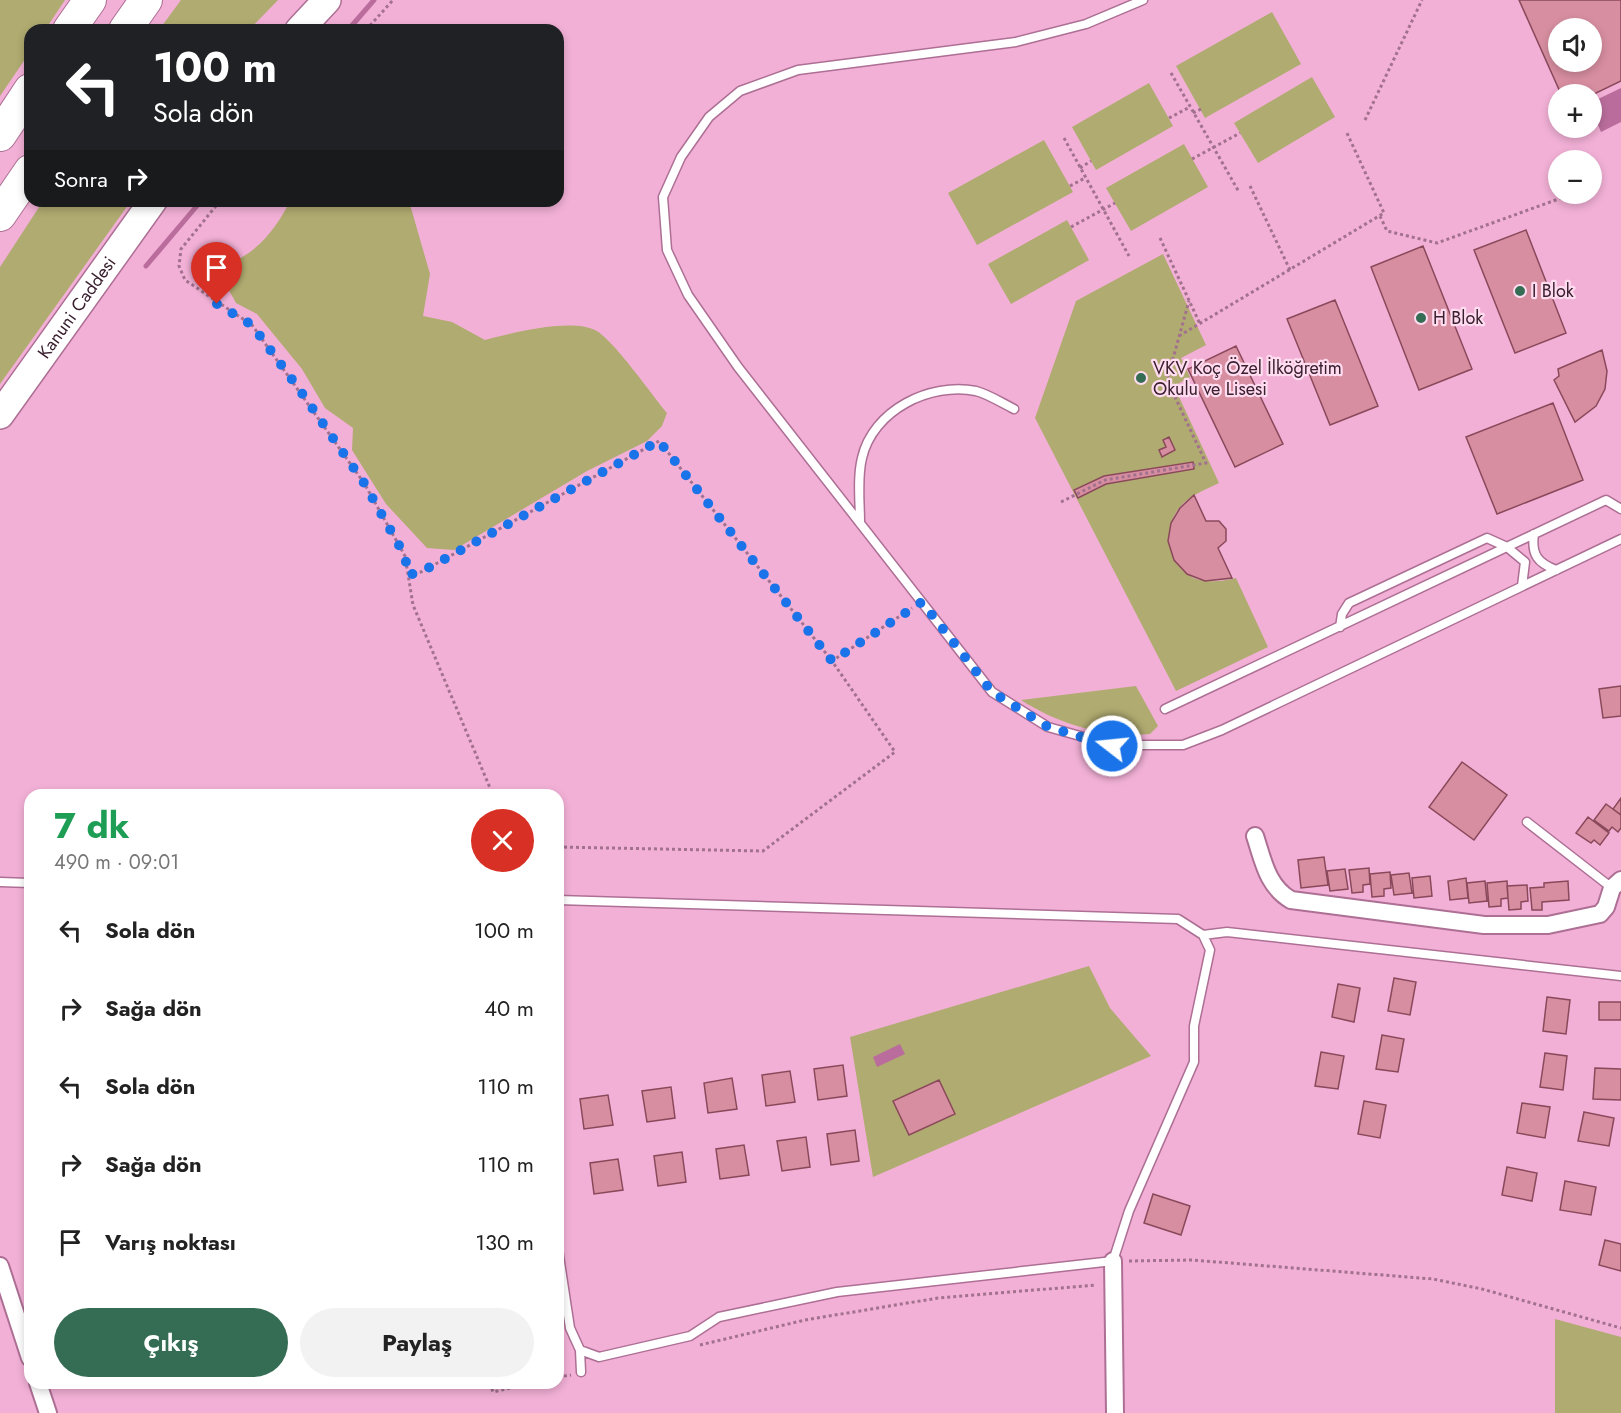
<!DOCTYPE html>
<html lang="tr">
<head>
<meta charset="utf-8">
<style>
  body { margin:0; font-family:Jost,sans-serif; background:#f2f2f2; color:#222; height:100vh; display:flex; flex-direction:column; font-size:22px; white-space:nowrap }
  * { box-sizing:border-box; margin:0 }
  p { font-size:20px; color:#767676 }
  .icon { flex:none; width:33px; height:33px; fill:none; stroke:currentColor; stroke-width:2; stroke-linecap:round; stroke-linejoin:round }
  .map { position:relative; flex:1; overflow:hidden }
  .side { position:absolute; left:24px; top:789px; width:540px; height:600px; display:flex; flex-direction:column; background:#fff; border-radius:18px; box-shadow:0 3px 9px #0003 }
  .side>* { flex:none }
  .top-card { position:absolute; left:24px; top:24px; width:540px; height:183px; border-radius:18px; box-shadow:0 3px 9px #0003; background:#202124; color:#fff; overflow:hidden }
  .buttons { position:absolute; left:1548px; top:18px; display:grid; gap:12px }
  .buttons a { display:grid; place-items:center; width:54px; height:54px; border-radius:50%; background:#fff; box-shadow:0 3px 9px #0003; font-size:30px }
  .pin { position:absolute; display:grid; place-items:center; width:51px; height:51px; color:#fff; margin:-62px -26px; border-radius:50% 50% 50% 0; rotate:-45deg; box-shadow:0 0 6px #0007 }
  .pin .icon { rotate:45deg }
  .me { position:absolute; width:66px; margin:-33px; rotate:286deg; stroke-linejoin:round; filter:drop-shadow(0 0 4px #0008) }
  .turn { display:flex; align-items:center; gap:21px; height:126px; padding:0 30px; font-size:27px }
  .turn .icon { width:78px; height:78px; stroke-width:2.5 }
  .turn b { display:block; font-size:42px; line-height:51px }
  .then { display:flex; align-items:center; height:57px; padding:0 30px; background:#0003; gap:12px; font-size:22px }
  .round { display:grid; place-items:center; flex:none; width:63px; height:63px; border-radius:32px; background:#f2f2f2 }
  .head { display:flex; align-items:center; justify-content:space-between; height:102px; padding:0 30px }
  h1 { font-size:36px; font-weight:700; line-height:45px; color:#1e9e55 }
  .primary-button { display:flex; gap:12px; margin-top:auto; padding:12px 30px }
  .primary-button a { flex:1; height:69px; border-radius:36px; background:#346c54; color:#fff; font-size:24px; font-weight:700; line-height:69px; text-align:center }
  .primary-button a+a { background:#f2f2f2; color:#222 }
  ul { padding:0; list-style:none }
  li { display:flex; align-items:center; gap:18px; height:78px; padding:0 30px }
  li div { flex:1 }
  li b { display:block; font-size:22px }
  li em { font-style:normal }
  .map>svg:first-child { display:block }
  .green { fill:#b0ab70 }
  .water { fill:#ba6d9c }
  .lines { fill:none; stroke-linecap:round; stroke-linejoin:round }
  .stream { stroke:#ba6d9c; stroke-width:5 }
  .building { fill:#d78ea0; stroke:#8a495b; stroke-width:1.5; fill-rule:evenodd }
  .lane-casing { stroke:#ad6f94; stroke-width:11 }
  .street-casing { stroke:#ad6f94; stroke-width:20 }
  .primary-casing { stroke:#ad6f94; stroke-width:30 }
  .highway-casing { stroke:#ad6f94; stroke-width:34 }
  .path { stroke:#a2718e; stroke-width:3; stroke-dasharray:3 3; stroke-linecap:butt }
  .lane { stroke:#fff; stroke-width:8 }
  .street { stroke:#fff; stroke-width:16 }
  .primary { stroke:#fff; stroke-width:27 }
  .highway { stroke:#fff; stroke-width:32 }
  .route { stroke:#1a73e8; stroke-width:10; stroke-dasharray:0 18 }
  .poi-dot { fill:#346c54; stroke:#ffdcf0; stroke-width:2 }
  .labels { text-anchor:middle; stroke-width:4.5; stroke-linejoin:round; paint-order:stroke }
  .poi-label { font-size:18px; fill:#3a202f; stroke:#ffdcf0; text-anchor:start }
  .street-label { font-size:18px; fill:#3a202f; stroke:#ffdcf0 }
</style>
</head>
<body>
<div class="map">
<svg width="1621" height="1413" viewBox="0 0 1621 1413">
  <rect width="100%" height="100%" fill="#f2b0d6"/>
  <!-- green -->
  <path class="green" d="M 0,0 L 65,0 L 45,30 L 30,30 L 30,52 L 0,96 Z
    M 181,0 L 278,0 L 249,30 L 159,30 Z
    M 1272,12 L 1301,64 L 1205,118 L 1176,66 Z
    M 1312,77 L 1335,117 L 1258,163 L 1234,123 Z
    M 1149,83 L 1173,126 L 1096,170 L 1072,127 Z
    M 1044,140 L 1073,192 L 977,245 L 948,193 Z
    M 1184,144 L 1208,187 L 1131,231 L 1106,188 Z
    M 43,201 L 131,201 L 0,384 L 0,267 Z
    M 290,201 L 409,201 L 430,274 L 423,316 L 452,322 L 485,340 C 511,333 570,318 595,330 C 612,338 653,396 667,413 L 662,426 L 647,441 L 587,471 L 454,550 L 427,548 L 386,504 L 352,450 L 353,428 L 325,408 L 302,369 L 257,314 L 236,303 L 226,285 L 232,262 C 259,251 277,227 290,201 Z
    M 1067,220 L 1089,260 L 1011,304 L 988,264 Z
    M 1163,254 L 1206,345 L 1181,358 L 1190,377 L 1174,386 L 1219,483 C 1205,490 1190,495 1180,507 C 1163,527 1166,558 1187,574 C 1200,584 1221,582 1236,578 L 1268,647 L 1176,691 L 1035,418 L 1076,301 Z
    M 1136,686 L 1158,726 L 1150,734 C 1105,738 1058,724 1021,700 Z
    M 1089,966 L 1110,1008 L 1151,1056 L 873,1177 L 850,1037 Z
    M 1555,1319 L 1621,1337 L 1621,1413 L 1555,1413 Z"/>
  <!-- water -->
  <path class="water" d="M 1621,88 L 1621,122 L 1601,132 L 1592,111 L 1592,102 Z
    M 900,1044 L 905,1054 L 877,1067 L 873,1057 Z"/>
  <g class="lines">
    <!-- stream -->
    <path class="stream" d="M 348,30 L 374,0
      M 146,266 L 201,201"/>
  </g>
  <!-- building -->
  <path class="building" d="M 1519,0 L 1621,0 L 1621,81 L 1592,95 L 1561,94 ZM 1558,28 L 1592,28 L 1592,62 L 1558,62 Z
    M 1526,230 L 1566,333 L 1515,353 L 1474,250 Z
    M 1423,246 L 1472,369 L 1419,390 L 1371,267 Z
    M 1335,300 L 1378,406 L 1330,425 L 1287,319 Z
    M 1236,346 L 1283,444 L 1235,467 L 1188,369 Z
    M 1602,350 L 1607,371 L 1605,389 L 1596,406 L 1575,422 L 1554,380 L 1559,376 L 1558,369 Z
    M 1553,403 L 1583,480 L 1497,514 L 1466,437 Z
    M 1169,437 L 1175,450 L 1162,457 L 1159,450 L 1166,447 L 1163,440 Z
    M 1193,462 L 1194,469 L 1106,484 L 1078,498 L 1074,490 L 1104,476 Z
    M 1194,495 L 1206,521 L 1219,521 L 1226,529 L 1226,541 L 1218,548 L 1232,578 L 1205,581 L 1187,574 L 1174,560 L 1168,541 L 1171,523 L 1180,508 Z
    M 1621,686 L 1621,716 L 1603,718 L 1599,689 Z
    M 1462,762 L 1507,795 L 1474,840 L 1429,807 Z
    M 1621,798 L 1621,815 L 1613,809 Z
    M 1606,804 L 1621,815 L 1621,828 L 1618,832 L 1612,827 L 1609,831 L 1594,820 Z
    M 1588,817 L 1609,833 L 1600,845 L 1594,840 L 1591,843 L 1576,833 Z
    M 1324,857 L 1328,885 L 1301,888 L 1298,860 Z
    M 1369,868 L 1370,884 L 1363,885 L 1363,892 L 1352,893 L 1349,870 Z
    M 1345,869 L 1348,889 L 1330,891 L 1327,871 Z
    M 1390,872 L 1391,888 L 1384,889 L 1384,896 L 1372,897 L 1370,874 Z
    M 1409,873 L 1412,893 L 1394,895 L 1391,875 Z
    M 1430,876 L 1432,896 L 1414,898 L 1412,878 Z
    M 1466,878 L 1468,898 L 1450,900 L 1448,881 Z
    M 1485,881 L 1487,901 L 1469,903 L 1467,883 Z
    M 1507,881 L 1508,898 L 1501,899 L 1501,906 L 1489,907 L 1487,883 Z
    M 1568,881 L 1569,900 L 1542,902 L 1542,910 L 1532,910 L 1530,888 L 1544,887 L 1544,883 Z
    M 1527,885 L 1528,901 L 1521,902 L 1521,909 L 1509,910 L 1507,886 Z
    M 1394,978 L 1416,982 L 1410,1015 L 1388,1011 Z
    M 1338,984 L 1360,988 L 1354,1022 L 1332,1017 Z
    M 1547,997 L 1570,1000 L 1566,1034 L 1543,1031 Z
    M 1599,1002 L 1621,1002 L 1621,1020 L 1599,1020 Z
    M 1382,1035 L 1404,1039 L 1398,1072 L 1376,1069 Z
    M 1321,1052 L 1344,1056 L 1338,1089 L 1315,1086 Z
    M 1545,1053 L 1567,1056 L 1563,1090 L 1540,1087 Z
    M 843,1065 L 847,1096 L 818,1100 L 814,1069 Z
    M 1595,1068 L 1621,1069 L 1621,1100 L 1593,1099 Z
    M 790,1071 L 795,1102 L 766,1106 L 762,1075 Z
    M 732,1078 L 737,1109 L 708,1113 L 704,1083 Z
    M 939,1080 L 955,1114 L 909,1135 L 893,1101 Z
    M 671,1087 L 675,1118 L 647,1122 L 642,1091 Z
    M 608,1095 L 613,1125 L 584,1129 L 580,1099 Z
    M 1364,1101 L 1386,1105 L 1380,1138 L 1358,1134 Z
    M 1522,1103 L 1550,1107 L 1545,1138 L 1517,1133 Z
    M 1584,1112 L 1614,1118 L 1609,1146 L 1578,1141 Z
    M 855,1130 L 859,1161 L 831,1165 L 827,1134 Z
    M 806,1137 L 810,1167 L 782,1171 L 777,1141 Z
    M 744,1145 L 749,1175 L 720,1179 L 716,1149 Z
    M 682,1152 L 686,1182 L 658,1186 L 654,1156 Z
    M 618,1159 L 623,1190 L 594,1194 L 590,1163 Z
    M 1507,1167 L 1537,1173 L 1532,1201 L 1502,1195 Z
    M 1565,1181 L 1596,1187 L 1591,1215 L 1560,1210 Z
    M 1153,1194 L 1190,1206 L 1181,1235 L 1144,1223 Z
    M 1605,1240 L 1621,1244 L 1621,1271 L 1599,1265 Z"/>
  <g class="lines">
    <defs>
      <path id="lane" d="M 1143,0 L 1086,24 L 1016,42 L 798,70 L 740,91 L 709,117 L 681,157 L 663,197 L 667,250 L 688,295 L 738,367 L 992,692 L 1048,727 L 1112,745 L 1183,745 L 1222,730 L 1621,539
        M 860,523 C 860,502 857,478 862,458 C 873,410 930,382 976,391 C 988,394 1002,403 1014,409
        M 1534,534 C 1531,555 1538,563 1556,570
        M 1340,627 L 1342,614 L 1349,603 L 1487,538 L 1507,547 L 1525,562 L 1522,586
        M 1165,709 L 1606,500 L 1621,509
        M 1527,822 L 1612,888
        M 0,882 L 30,883
        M 558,900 L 1178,919 L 1203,935 L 1227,932 L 1621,976
        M 558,1249 L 570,1328 L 580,1350 L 599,1357 L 690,1336 L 719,1317 L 837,1292 L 1113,1261 L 1129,1211 L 1194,1062 L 1194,1026 L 1210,950 L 1203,935
        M 580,1350 L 581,1372"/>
      <path id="street" d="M 1255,836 C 1263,860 1267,886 1291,900 L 1484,925 L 1548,925 L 1600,914 L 1606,907 L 1612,888 L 1621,880
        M 1113,1261 L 1115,1413
        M 0,1266 L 30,1358
        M 38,1383 L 48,1413"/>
      <g id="primary">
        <path d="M 299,30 L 327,0"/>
        <path id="s1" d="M 0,415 L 153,201"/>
      </g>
      <path id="highway" d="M 69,30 L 90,0
        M 125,30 L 146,0
        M 0,135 L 30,90
        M 0,215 L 30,171"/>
    </defs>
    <!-- lane casing -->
    <use href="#lane" class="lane-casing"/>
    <!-- street casing -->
    <use href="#street" class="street-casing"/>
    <!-- primary casing -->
    <use href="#primary" class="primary-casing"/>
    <!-- highway casing -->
    <use href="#highway" class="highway-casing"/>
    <!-- path -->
    <path class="path" d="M 366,30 L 393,0
      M 1171,73 L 1239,192
      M 1193,113 L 1201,109
      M 1169,118 L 1190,107
      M 1365,120 L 1422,0
      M 1064,138 L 1129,256
      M 1192,159 L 1240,133
      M 1080,168 L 1091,161
      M 1070,186 L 1085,178
      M 1250,186 L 1290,270
      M 220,201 L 181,249 L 179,266 L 185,280 L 252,325 L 364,483 L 405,556 L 413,605 L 493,795
      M 1380,216 L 1387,231 L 1437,243 L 1564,197
      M 1071,227 L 1115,203
      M 1160,238 L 1200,324
      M 1179,336 L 1384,213 L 1346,131
      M 1061,502 L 1105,480 L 1206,463 L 1167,380 L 1189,301
      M 408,575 L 421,572 L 659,441 L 832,661
      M 558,847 L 763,851 L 895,752 L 832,661 L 912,608
      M 1129,1261 L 1192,1260 L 1433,1279 L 1482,1289 L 1621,1328
      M 700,1345 L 805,1320 L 938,1298 L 1096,1285
      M 558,1377 L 571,1375
      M 490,1383 L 493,1392 L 533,1383"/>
    <!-- lane -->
    <use href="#lane" class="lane"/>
    <!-- street -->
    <use href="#street" class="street"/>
    <!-- primary -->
    <use href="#primary" class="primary"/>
    <!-- highway -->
    <use href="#highway" class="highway"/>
  </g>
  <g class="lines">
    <!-- route -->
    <path class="route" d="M 217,304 L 252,325 L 299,389 L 364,483 L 405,556 L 408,575 L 421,572 L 659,441 L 832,661 L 922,602 L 992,692 L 1048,727 L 1112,746"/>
  </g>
  <!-- markers -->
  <g class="poi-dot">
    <circle cx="1520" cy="291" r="6"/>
    <circle cx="1421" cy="318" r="6"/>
    <circle cx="1141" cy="378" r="6"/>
  </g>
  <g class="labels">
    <!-- poi labels -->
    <g class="poi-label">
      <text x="1532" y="297">I Blok</text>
      <text x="1433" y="324">H Blok</text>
      <text x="1153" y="374">VKV Koç Özel İlköğretim<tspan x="1153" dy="21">Okulu ve Lisesi</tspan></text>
    </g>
    <!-- street labels -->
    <g class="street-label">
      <text dy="6" stroke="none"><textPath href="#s1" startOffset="132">Kanuni Caddesi</textPath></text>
    </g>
  </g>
</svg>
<div class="buttons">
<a><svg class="icon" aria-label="sound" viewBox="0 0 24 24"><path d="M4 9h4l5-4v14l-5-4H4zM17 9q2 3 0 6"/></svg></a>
<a>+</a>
<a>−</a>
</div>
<div class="pin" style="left:217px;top:304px;background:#d93025"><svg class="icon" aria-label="arrive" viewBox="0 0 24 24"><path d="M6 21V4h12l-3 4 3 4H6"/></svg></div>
<svg class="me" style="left:1112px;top:746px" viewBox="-20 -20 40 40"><circle r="17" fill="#1a73e8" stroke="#fff" stroke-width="3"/><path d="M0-11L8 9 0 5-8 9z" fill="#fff"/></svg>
<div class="top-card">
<div class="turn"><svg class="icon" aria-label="left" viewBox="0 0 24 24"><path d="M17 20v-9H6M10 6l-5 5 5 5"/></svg><div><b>100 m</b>Sola dön</div></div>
<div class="then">Sonra<svg class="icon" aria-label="right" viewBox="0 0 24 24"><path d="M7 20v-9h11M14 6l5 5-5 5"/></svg></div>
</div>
<section class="side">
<div class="head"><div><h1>7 dk</h1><p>490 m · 09:01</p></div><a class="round" style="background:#d93025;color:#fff"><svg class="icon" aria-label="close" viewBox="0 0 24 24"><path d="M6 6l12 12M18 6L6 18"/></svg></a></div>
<ul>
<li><svg class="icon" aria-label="left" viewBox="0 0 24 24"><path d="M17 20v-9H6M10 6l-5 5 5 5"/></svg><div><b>Sola dön</b></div><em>100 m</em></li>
<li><svg class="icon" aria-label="right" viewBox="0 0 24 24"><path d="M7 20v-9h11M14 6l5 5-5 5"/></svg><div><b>Sağa dön</b></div><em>40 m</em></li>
<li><svg class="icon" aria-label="left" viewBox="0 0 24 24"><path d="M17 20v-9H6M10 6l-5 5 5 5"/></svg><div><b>Sola dön</b></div><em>110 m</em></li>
<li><svg class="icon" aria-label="right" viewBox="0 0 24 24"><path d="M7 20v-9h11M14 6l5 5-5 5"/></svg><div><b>Sağa dön</b></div><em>110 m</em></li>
<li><svg class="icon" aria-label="arrive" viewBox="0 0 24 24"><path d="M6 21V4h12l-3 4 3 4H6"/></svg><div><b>Varış noktası</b></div><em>130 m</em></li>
</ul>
<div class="primary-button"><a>Çıkış</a><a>Paylaş</a></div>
</section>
</div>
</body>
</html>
